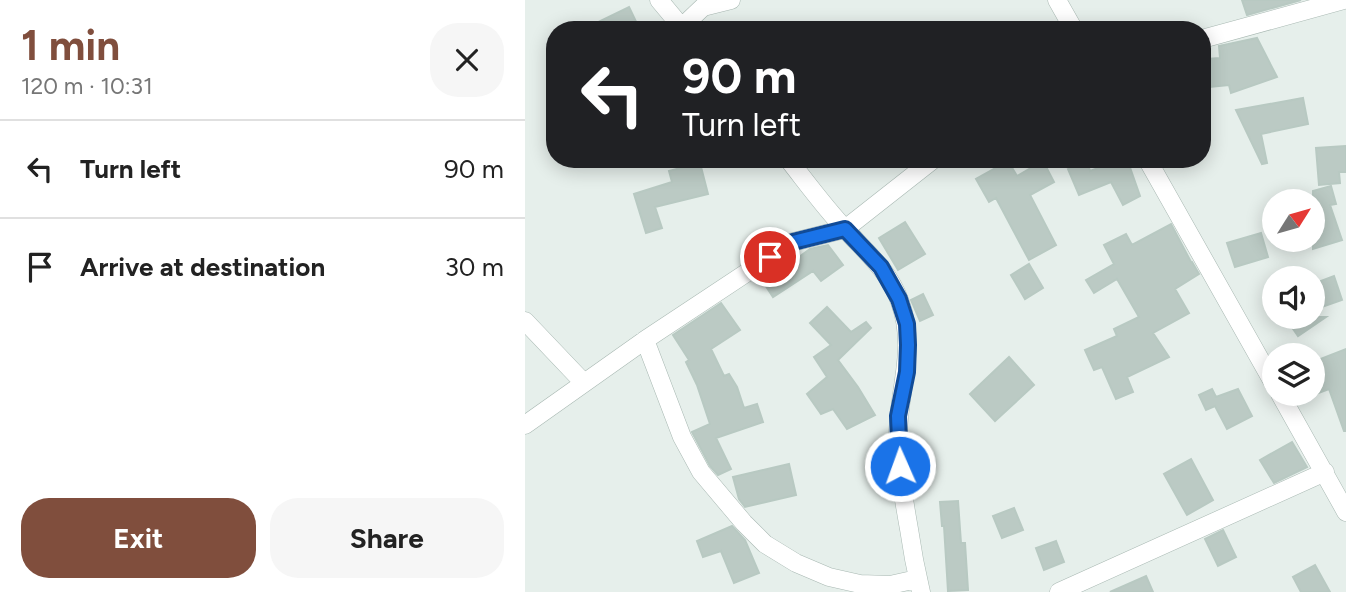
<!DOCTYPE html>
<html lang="en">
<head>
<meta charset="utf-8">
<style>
  body { margin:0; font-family:Figtree,sans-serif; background:#f6f6f6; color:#222; height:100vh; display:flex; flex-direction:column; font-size:26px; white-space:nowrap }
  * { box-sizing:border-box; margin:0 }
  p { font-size:23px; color:#767676 }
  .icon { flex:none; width:38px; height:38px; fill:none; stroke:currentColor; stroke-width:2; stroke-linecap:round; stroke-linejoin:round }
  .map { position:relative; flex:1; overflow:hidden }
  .sheet { display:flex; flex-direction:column; background:#fff; width:525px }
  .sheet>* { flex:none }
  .banner { position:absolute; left:21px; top:21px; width:665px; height:147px; border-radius:28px; box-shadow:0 4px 18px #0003; background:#202124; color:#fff; overflow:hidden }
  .needle { width:46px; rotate:53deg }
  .fabs { position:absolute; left:737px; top:189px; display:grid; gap:14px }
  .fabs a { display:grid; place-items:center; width:63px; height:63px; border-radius:50%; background:#fff; box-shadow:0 4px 18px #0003; font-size:35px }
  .pin { position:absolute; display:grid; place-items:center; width:60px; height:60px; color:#fff; margin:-30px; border:4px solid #fff; border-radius:50%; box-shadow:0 2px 7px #0007 }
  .me { position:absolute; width:77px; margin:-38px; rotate:358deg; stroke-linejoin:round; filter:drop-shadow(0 0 5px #0008) }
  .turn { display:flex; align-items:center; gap:24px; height:147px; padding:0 21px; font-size:32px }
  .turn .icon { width:91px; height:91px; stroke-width:2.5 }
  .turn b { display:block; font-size:49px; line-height:60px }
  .round { display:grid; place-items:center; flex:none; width:74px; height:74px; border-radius:28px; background:#f6f6f6 }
  .summary { display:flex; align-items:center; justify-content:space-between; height:119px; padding:0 21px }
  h1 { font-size:42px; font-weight:700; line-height:52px; color:#804e3d }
  .cta { display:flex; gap:14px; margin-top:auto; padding:14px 21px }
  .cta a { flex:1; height:80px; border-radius:28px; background:#804e3d; color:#fff; font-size:28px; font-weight:700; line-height:80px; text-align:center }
  .cta a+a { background:#f6f6f6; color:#222 }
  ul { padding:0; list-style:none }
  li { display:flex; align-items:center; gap:21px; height:98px; padding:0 21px; border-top:2px solid #e0e0e0 }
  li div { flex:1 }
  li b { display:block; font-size:26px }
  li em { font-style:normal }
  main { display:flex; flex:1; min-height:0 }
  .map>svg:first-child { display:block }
  .building { fill:#bbcac4; stroke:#b8c9c2; stroke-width:2 }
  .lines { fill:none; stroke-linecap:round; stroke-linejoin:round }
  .minor-casing { stroke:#a8b8b2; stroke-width:19 }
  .minor { stroke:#fff; stroke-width:18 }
  .route-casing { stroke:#114b97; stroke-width:18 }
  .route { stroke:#1a73e8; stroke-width:12 }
</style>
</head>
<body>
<main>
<section class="sheet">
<div class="summary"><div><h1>1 min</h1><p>120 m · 10:31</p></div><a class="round"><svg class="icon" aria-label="close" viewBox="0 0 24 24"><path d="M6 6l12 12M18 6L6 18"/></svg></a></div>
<ul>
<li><svg class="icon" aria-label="left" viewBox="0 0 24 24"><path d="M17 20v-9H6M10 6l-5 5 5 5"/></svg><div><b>Turn left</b></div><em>90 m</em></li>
<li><svg class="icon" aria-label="arrive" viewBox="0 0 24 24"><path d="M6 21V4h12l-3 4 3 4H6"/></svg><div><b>Arrive at destination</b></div><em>30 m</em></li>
</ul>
<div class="cta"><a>Exit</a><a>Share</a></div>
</section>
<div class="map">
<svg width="821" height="592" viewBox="0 0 821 592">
  <rect width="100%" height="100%" fill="#e6efeb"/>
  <!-- building -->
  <path class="building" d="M 717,0 L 776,0 L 722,15 Z
    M 104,7 L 115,30 L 57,30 Z
    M 732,38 L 752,77 L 706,93 L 704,85 L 685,87 L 682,59 L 695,58 L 694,46 Z
    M 778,98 L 783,124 L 736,134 L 742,163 L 737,164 L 711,110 Z
    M 821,146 L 821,172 L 814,172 L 815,183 L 794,185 L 791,148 Z
    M 597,159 L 602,159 L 615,196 L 598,205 L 586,182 L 554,195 L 543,169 L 562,162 L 565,171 Z
    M 483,161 L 492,176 L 518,161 L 529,182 L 505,195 L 531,245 L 504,260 L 471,198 L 464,202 L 451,179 Z
    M 175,163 L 183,194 L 130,207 L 137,228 L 121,233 L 109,194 L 147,182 L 144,171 Z
    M 806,186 L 811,204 L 805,205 L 817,240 L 788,249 L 788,191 Z
    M 380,222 L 400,254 L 373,270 L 354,238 Z
    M 646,224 L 666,262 L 667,262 L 674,274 L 650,289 L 664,313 L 628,333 L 644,357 L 602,377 L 608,392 L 591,399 L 577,367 L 569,370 L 560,350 L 592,336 L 589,329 L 614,317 L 592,279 L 569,293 L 561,280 L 589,264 L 579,245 L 601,234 L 607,245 Z
    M 736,233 L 743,257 L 710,267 L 702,243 Z
    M 303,245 L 318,265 L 296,281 L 288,271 L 248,297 L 235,277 L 260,261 L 263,265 L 285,249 Z
    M 504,264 L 518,288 L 500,299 L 486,275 Z
    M 809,276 L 817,300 L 788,310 L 788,284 Z
    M 398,294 L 408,315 L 395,321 L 386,300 Z
    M 196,303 L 215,330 L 186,349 L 199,376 L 204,374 L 212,387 L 219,408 L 232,404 L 238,422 L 191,438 L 206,469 L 193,475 L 185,466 L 167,432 L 185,424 L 172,385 L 161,362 L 164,360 L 148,335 Z
    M 302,307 L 326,332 L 341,322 L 346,328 L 313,360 L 333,387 L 350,415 L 322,429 L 308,409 L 296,414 L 282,394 L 302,377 L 289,357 L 306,345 L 285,323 Z
    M 760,317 L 801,317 L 773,336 Z
    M 821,349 L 821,431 L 819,431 L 804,389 L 788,395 L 788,362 Z
    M 484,357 L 509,385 L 470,421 L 445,394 Z
    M 687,389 L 691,397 L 713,389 L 727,416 L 702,429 L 690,406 L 681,410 L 674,395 Z
    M 767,442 L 782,467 L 749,483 L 735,460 Z
    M 666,459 L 688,500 L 662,515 L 639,474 Z
    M 264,464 L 271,495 L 220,507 L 214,499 L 208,477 Z
    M 433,501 L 436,543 L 440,543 L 443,590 L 423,591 L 419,526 L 417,526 L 415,502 Z
    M 489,508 L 498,530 L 477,538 L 468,516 Z
    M 207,526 L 220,540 L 234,573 L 209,583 L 196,551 L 178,557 L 172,541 Z
    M 698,530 L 711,557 L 693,566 L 680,539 Z
    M 531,541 L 539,562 L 519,570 L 511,548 Z
    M 790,565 L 805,592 L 776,592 L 768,577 Z
    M 621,576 L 628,592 L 585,592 Z"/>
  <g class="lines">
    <defs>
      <path id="minor" d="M 134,0 L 159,30
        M 532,0 L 549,30
        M 157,27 L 178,7 L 206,0
        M 677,39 L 819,0
        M 263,159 C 282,183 300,208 321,230 C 342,253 364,271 375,302 C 393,352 371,394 373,444 C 374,473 379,501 384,529 C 387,550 391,571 396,592
        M 622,159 L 749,384
        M 0,321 L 59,383
        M 120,340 L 157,437 L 176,472 L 219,523 L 240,544 L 271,563 L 304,577 L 335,584 L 365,585 L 392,579
        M 755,394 L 821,512
        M 0,425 L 120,340 L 268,242 L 320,229 L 409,159
        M 534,592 L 800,472"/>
    </defs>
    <!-- minor casing -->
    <use href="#minor" class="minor-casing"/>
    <!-- minor -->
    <use href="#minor" class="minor"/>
  </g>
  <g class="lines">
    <defs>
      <path id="route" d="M 245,257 L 268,242 L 320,229 L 356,267 L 374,299 L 382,324 L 383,345 L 382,372 L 373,416 L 375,466"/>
    </defs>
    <!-- route casing -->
    <use href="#route" class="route-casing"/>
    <!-- route -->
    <use href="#route" class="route"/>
  </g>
</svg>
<div class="fabs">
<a><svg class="needle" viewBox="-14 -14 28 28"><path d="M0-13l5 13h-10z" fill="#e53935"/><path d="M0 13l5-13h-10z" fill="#767676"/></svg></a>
<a><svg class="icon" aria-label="sound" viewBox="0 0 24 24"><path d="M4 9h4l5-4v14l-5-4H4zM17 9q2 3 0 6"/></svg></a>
<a><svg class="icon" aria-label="layers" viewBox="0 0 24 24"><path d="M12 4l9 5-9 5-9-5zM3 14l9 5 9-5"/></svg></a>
</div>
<div class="pin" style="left:245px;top:257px;background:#d93025"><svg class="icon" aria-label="arrive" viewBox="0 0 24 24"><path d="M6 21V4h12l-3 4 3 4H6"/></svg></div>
<svg class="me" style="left:375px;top:466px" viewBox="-20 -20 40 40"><circle r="17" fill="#1a73e8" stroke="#fff" stroke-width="3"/><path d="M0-11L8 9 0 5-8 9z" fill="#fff"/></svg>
<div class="banner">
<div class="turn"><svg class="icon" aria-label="left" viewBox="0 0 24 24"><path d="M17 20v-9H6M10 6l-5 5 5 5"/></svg><div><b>90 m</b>Turn left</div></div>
</div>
</div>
</main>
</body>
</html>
